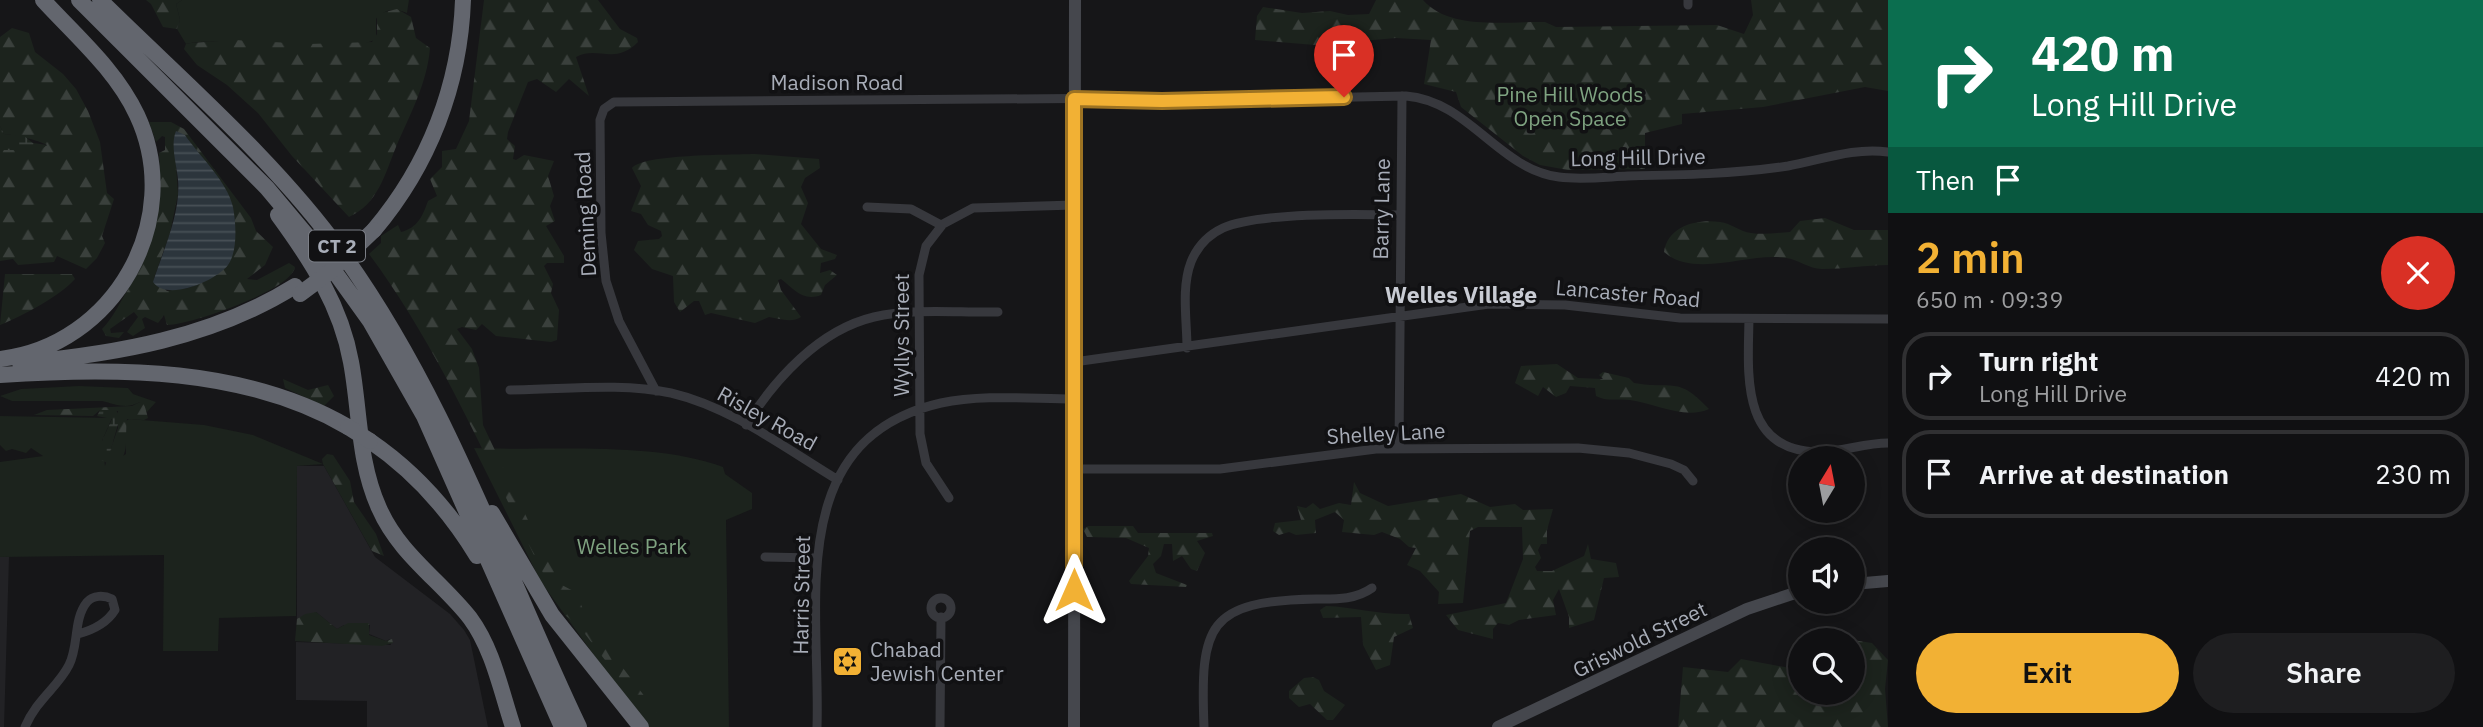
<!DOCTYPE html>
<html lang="en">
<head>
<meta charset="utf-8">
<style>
  body { margin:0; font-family:"IBM Plex Sans",sans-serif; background:#1e1e20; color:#f1f3f6; height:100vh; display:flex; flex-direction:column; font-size:26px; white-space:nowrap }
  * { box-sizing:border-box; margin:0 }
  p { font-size:23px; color:#9c9d9f }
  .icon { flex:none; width:38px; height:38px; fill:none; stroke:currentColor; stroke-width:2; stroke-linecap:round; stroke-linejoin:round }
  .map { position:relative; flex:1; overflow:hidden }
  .drawer { display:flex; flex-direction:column; background:#101012; width:595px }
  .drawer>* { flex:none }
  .hud { background:#0b6e4f; color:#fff; overflow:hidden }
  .needle { width:46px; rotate:10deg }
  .controls { position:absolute; left:1788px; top:446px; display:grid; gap:14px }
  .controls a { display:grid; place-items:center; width:77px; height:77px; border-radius:50%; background:#101012; box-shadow:0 4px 18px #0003,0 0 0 2px #303032; font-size:35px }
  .pin { position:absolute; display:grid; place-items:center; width:60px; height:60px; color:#fff; margin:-72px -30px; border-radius:50% 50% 50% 0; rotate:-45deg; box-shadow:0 0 7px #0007 }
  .pin .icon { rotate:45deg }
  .me { position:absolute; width:77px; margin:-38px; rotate:0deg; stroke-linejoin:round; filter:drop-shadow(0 0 5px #0008) }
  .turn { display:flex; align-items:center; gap:24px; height:147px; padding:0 28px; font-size:32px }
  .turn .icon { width:91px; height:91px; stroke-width:2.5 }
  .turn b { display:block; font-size:49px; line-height:60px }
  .then { display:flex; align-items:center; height:66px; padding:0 28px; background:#0003; gap:14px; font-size:26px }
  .round { display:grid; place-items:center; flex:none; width:74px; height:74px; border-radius:37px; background:#1e1e20 }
  .headline { display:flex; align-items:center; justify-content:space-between; height:119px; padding:0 28px }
  h1 { font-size:42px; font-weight:600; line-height:52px; color:#f2b134 }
  .button { display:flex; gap:14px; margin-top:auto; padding:14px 28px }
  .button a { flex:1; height:80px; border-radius:42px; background:#f2b134; color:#111; font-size:28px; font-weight:600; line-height:80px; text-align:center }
  .button a+a { background:#1e1e20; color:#f1f3f6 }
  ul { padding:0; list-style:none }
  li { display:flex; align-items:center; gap:21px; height:88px; margin:0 14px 10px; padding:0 14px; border:4px solid #303032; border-radius:28px }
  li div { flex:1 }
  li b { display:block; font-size:26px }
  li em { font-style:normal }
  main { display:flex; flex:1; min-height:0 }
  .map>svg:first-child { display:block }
  .built { fill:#222225 }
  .green { fill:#1c231d }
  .forest { fill:url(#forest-firs); fill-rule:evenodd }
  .wetland { fill:url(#wetland-marsh) }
  .water { fill:url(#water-rules) }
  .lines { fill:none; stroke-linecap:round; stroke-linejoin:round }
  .street { stroke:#37383d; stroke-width:9 }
  .secondary { stroke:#45474d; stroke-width:12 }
  .highway { stroke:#63666e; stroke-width:16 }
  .highway-bridge { stroke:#63666e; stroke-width:16 }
  .route-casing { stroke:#9d7322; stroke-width:18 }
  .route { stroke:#f2b134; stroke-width:12 }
  .labels { text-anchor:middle; stroke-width:7; stroke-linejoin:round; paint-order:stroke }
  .shield { fill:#111113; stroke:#7b7e86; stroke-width:2 }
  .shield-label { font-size:19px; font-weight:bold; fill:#a8adb8 }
  .street-label { font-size:21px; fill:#a8adb8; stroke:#111113 }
  .park-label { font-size:21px; fill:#7fa381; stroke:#111113 }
  .poi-label { font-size:21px; fill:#a8adb8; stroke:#111113; text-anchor:start }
  .neighbourhood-label { font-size:23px; font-weight:bold; fill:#c9ccd4; stroke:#111113 }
</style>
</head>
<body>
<main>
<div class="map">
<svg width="1888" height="727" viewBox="0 0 1888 727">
  <defs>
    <pattern id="forest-firs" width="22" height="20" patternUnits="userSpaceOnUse" patternTransform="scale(1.75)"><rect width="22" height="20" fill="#1c231d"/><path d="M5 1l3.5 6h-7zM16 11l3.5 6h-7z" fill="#3a403c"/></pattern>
    <pattern id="wetland-marsh" width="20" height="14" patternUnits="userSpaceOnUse" patternTransform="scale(1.75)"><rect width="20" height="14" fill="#1c231d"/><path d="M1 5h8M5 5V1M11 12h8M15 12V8" fill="none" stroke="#3a403c"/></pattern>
    <pattern id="water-rules" width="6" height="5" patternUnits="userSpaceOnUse" patternTransform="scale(1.75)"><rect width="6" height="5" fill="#2c353c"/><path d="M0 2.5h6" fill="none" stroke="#485056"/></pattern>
  </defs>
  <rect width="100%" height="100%" fill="#161618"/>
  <!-- built -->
  <path class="built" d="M 297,466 L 324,466 L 375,557 L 450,614 L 464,630 L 470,640 L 488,727 L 367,727 L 367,701 L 296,700 L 296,642 L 391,645 L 390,639 L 386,641 L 369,634 L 370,625 L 344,625 L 337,629 L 316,612 L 297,621 Z
    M 0,557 L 9,557 L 4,727 L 0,727 Z"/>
  <!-- green -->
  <path class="green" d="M 182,0 L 409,0 L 407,13 C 395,8 384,9 376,19 L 376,39 C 353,55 225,35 186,44 L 177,29 L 180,20 L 176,4 Z
    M 79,386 L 128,388 L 133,394 L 156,402 L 147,412 L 140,402 C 126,410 115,404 102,401 L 12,401 L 0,396 L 21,389 Z
    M 0,416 L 112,418 L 102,441 L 105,466 L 126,454 L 126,421 L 129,419 L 204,425 L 253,435 L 323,464 L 297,466 L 296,616 L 219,618 L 218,651 L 163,651 L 164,555 L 0,557 L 0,462 L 43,456 L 31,448 L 26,453 L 12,449 L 6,451 L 0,445 Z
    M 474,448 C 549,451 654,441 723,467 L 725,474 L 752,493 L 752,509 L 726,520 L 729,727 L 646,727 L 541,582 Z"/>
  <!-- forest -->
  <path class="forest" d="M 146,0 L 182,0 L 176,4 L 180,20 L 177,29 L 163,27 L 151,4 Z
    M 484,0 L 598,0 L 620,29 L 637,38 L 638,42 C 614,66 598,45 576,57 L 589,96 L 569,79 L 556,92 L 537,79 L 528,82 L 508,132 L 507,139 L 515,146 L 513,159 L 516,160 L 524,155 L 554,161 L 548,176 L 554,196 L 550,206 L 555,221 L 546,226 L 564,256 L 564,263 L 547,263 L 544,266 L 553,284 L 551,293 L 559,310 L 557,340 L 551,342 L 496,336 L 482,324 L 476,330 L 462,327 L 457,329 L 472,349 L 479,368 L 483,425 L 544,554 L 561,572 L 560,584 L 577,593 L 587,621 L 668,727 L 647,715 L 579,626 L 565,615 C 500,495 451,364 369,254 L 381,243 L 381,236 L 398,225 L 401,232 C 418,228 423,215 428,201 L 437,196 L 430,179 L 442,167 L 442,151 L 456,149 L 469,121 Z
    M 1376,0 L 1423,0 C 1450,31 1507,21 1545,22 L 1556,27 L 1717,25 L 1744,34 L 1753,15 L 1751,0 L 1888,0 L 1888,91 L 1865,87 L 1763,107 L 1682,114 L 1682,124 L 1645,133 L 1645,169 L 1568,170 L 1540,165 L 1523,156 L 1461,107 L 1456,92 L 1424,84 L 1431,40 L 1396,38 L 1315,45 L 1255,40 L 1257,16 L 1263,7 L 1302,13 L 1330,11 L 1348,15 L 1369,14 Z
    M 397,9 L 411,17 L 416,38 L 430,48 C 427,84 410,114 396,147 C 385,174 378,204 349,217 L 292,156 L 258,113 L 227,85 L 197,65 L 184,49 L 186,44 L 191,43 L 235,40 L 309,44 L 372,42 L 377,34 L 377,14 Z
    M 12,28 L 29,33 L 35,52 L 63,74 L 76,89 L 88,111 L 100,142 L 107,193 L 114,199 L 102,236 L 105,243 L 97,258 L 86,269 L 57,256 L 54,262 L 18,265 L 13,259 L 0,261 L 0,150 L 39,150 L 47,145 C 38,140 16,135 4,134 L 0,126 L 0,37 Z
    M 149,122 L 171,122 L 184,129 L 251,218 L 256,231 L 273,247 L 265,265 L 247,279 L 257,280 L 289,263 L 295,267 C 292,290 190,325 167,325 L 164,315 L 158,323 L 145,317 L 142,319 L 145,328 L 133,336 L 127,332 L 138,317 L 134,312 L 110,329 L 111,333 L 124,332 L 119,338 L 106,336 L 102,329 C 113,318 120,302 129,288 C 157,243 162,206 159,153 L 165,150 L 165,137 L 162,136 L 156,142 ZM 185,135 C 213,175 240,194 232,247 C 229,269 209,281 188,288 C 181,290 174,289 167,291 L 154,278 L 170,233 L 178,194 L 174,136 Z
    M 754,154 L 819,159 L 820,168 L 805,178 L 801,187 L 808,203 L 801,224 L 821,249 L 837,255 L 835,259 L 821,263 L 820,273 L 830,270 L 837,275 L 825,285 L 821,295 C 803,302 794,289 781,279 L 778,280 L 781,290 L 801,317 C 791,323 781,319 769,317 L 755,323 L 711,313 L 705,315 L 699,301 L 694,301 L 680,312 L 674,302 L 673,276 L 652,269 L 634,250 L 638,241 L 659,239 L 662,236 L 661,231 L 648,225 L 641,214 L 631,211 L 641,186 L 632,168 C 643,154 731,155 754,154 Z
    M 1825,218 L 1854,230 L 1888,230 L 1888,265 C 1866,265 1844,269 1822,269 C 1809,269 1798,259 1786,258 C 1749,252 1695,279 1664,252 C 1668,226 1696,219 1720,222 C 1731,223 1740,232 1751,233 C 1763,235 1777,233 1790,232 L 1800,221 Z
    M 5,274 L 72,274 L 75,279 C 61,295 23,316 0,325 Z
    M 1557,364 L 1578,378 L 1603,379 L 1599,375 L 1603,372 L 1629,378 L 1634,383 C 1673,390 1677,375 1709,409 C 1685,420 1654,403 1630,400 C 1618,398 1607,402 1596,396 L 1595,388 L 1570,386 L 1566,393 L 1556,397 L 1543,387 L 1538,396 L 1515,383 L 1521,366 Z
    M 283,379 L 308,390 L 328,385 L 334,396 L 324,406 L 285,388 Z
    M 140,402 L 144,403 L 148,418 L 144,420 L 127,419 C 124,441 132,457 110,468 L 105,466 L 118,428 L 118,411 L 100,410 L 93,416 L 34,415 L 47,410 L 132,406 Z
    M 327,454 L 333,455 L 350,481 L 354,502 L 376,534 L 384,556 L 372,551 L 323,464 L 322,459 Z
    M 1354,482 L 1360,493 L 1388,506 L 1461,494 L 1490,507 L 1515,504 L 1523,510 L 1553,509 L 1547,530 L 1547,544 L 1541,544 L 1538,550 L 1541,558 L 1535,567 L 1537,571 L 1552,571 L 1584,556 L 1588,544 L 1591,559 L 1616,563 L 1619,577 L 1604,578 L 1594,620 L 1569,628 L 1569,617 L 1559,589 L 1553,600 L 1556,615 L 1519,620 L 1509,625 L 1498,623 L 1493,629 L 1493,639 L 1458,630 L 1446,615 L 1506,603 L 1523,559 L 1522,527 L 1478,527 L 1470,531 L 1463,603 L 1438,604 L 1439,592 L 1420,571 L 1407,565 L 1416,548 L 1409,547 L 1400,539 L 1382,532 L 1374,535 L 1342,532 L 1344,520 L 1335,512 L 1315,520 L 1316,533 L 1296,535 L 1289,532 L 1279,535 L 1273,531 L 1275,523 L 1301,520 L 1297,506 L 1306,508 L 1313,503 L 1320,509 L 1339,503 L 1351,505 Z
    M 1088,526 L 1133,526 L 1138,533 L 1212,533 L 1213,536 L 1197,541 L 1205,553 L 1197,571 L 1191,569 L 1182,556 L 1173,561 L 1172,544 L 1164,544 L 1161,556 L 1153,564 L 1156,573 L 1187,585 L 1186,587 L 1131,584 L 1129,581 L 1148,556 L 1149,548 L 1126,538 L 1087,537 L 1083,529 Z
    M 1326,606 C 1354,607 1380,615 1409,614 L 1413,628 L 1394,637 L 1390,665 L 1376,670 L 1363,645 L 1361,617 L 1323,618 L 1320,610 Z
    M 316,612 L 337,629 L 348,623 L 369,623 L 369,635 L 386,641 L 392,639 L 393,643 L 382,646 L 295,641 L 297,619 L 305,614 Z
    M 1840,638 L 1872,643 L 1888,660 L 1885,689 L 1888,727 L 1678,727 L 1683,667 L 1728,672 L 1741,659 L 1801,670 L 1801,693 L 1853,693 L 1853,640 L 1840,640 Z
    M 1313,677 L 1319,680 L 1324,691 L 1345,705 L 1333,720 L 1327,720 L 1310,704 L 1299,707 L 1289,698 L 1289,691 L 1304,678 Z"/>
  <!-- wetland -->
  <path class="wetland" d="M 0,126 L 4,134 L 24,136 L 33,143 L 47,145 L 40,150 L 0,150 Z
    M 100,410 L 116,410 L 120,417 L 107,463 L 101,460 L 102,441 L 112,419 L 97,416 Z"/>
  <!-- water -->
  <path class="water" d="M 176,131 L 185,135 C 200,157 227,181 233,207 C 236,223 238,251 228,265 C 216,281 167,302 153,282 C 163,251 181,213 178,180 C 177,166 170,145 176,131 Z"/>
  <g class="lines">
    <!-- street -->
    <path class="street" d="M 1688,0 L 1688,5
      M 867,207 L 911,209 L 941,225
      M 1749,319 C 1748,374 1740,451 1818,452 C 1842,452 1864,443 1888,443
      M 1187,348 C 1187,321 1181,288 1191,262 C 1197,247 1208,235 1223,228 C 1258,212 1358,214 1399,215
      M 1074,362 L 1489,304 L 1565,305 L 1680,318 L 1888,319
      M 510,390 C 562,390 619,382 671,393 C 731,407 785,448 838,480
      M 656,391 L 619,321 L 606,281 L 601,233 L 600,120 L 604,109 L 614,102 L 1129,98 L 1162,101 L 1406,96 C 1469,101 1498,169 1559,177 C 1581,180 1606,177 1628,176 C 1682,175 1735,174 1788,166 C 1821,160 1854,147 1888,152
      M 746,425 C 775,379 819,330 874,317 C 913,308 958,313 998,312
      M 1399,448 L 1402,96
      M 1074,469 L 1220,469 L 1376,449 L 1578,448 L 1629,453 L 1671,464 L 1684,470 L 1693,481
      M 949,498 L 926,463 L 920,434 L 919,275 L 926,246 L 943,224 L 973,208 L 1074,205
      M 765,557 L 816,558
      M931 608a10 10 0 1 1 20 0a10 10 0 1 1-20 0Z
      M 25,727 C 37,699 58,687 69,665 C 79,646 73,619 87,602 C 93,595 104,595 112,599 L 115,610 C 107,623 93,630 78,634
      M 817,727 C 821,608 782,439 941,403 C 983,394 1031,399 1074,399
      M 940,727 L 941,617
      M 1204,727 C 1200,625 1207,601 1316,599 C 1336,599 1355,600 1372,588"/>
    <!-- secondary -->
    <path class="secondary" d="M 1853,584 L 1888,581
      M 1074,727 L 1075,0
      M 1498,727 L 1747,609 L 1801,591"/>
    <!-- highway -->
    <path class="highway" d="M 79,0 L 267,188 L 319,250 L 370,321 L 424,416 L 562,727
      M 100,0 C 182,81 274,159 342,253 C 446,397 503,567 579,727
      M 278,215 C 311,260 341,306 351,362 C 360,410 358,462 379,508 C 399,554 440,580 470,618 C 493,649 501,691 513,727
      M 374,230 C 429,165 460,85 463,0
      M 0,359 C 114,346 186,220 137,115 C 116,70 76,36 43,0
      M 20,363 C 115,354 212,338 295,286
      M 0,375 C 116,367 245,367 348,427
      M 370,441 C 414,471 449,510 477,556
      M 492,513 L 552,615 L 641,727"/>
    <!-- highway-bridge -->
    <path class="highway-bridge" d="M 300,294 L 331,271 L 374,230
      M 348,427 L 370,441"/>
  </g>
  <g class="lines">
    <defs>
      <path id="route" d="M 1074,590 L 1074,99 L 1162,101 L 1344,97"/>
    </defs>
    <!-- route casing -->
    <use href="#route" class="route-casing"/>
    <!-- route -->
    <use href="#route" class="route"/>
  </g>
  <!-- icons -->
  <defs>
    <symbol id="synagogue-square" viewBox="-11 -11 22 22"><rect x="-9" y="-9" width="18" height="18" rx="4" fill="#f2b134" stroke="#111113"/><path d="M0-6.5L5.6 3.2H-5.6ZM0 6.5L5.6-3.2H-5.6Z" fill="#111"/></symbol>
  </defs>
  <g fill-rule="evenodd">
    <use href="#synagogue-square" x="830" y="644" width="35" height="35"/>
  </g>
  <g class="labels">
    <!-- shield labels -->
    <rect class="shield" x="309" y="230.5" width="56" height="31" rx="5"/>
    <g class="shield-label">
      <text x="337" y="253">CT 2</text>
    </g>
    <!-- street labels -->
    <g class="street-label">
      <text x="837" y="90">Madison Road</text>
      <text transform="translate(1638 158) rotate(-1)" y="7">Long Hill Drive</text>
      <text transform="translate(1382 209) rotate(-89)" y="7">Barry Lane</text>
      <text transform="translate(586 214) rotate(-93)" y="7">Deming Road</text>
      <text transform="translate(1628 294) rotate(5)" y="7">Lancaster Road</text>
      <text transform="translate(902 335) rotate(-90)" y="7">Wyllys Street</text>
      <text transform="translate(767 419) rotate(29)" y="7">Risley Road</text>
      <text transform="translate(1386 434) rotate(-3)" y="7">Shelley Lane</text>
      <text transform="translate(802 595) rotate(-89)" y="7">Harris Street</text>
      <text transform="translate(1640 640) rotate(-26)" y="7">Griswold Street</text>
    </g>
    <!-- park labels -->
    <g class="park-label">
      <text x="1570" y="102">Pine Hill Woods<tspan x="1570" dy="24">Open Space</tspan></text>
      <text x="632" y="554">Welles Park</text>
    </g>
    <!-- poi labels -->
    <g class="poi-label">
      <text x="870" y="657">Chabad<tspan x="870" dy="24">Jewish Center</tspan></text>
    </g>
    <!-- neighbourhood labels -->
    <g class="neighbourhood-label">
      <text x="1461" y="303">Welles Village</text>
    </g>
  </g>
</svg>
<div class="controls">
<a><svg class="needle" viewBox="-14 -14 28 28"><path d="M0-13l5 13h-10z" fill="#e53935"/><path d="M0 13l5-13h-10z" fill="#9c9d9f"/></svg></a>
<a><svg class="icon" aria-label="sound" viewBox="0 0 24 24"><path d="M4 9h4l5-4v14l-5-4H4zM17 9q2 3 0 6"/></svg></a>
<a><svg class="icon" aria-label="search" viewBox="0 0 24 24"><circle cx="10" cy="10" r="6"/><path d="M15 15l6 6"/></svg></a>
</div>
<div class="pin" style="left:1344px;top:97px;background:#d93025"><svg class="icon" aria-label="arrive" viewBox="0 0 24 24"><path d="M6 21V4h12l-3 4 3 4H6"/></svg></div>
<svg class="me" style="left:1074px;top:590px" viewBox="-20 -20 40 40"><path d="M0-17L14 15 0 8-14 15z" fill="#f2b134" stroke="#fff" stroke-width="4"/></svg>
</div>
<section class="drawer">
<div class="hud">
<div class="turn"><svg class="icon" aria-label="right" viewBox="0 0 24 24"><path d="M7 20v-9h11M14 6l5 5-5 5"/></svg><div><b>420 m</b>Long Hill Drive</div></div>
<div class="then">Then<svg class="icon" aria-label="arrive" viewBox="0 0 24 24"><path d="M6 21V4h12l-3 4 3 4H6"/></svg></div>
</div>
<div class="headline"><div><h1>2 min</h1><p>650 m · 09:39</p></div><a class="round" style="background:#d93025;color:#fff"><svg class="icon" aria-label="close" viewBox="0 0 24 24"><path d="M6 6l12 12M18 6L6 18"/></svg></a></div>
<ul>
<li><svg class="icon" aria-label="right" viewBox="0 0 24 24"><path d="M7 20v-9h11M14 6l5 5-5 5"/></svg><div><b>Turn right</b><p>Long Hill Drive</p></div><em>420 m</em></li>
<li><svg class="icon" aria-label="arrive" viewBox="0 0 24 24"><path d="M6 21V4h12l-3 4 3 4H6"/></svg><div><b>Arrive at destination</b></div><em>230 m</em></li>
</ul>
<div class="button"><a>Exit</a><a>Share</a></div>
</section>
</main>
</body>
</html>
